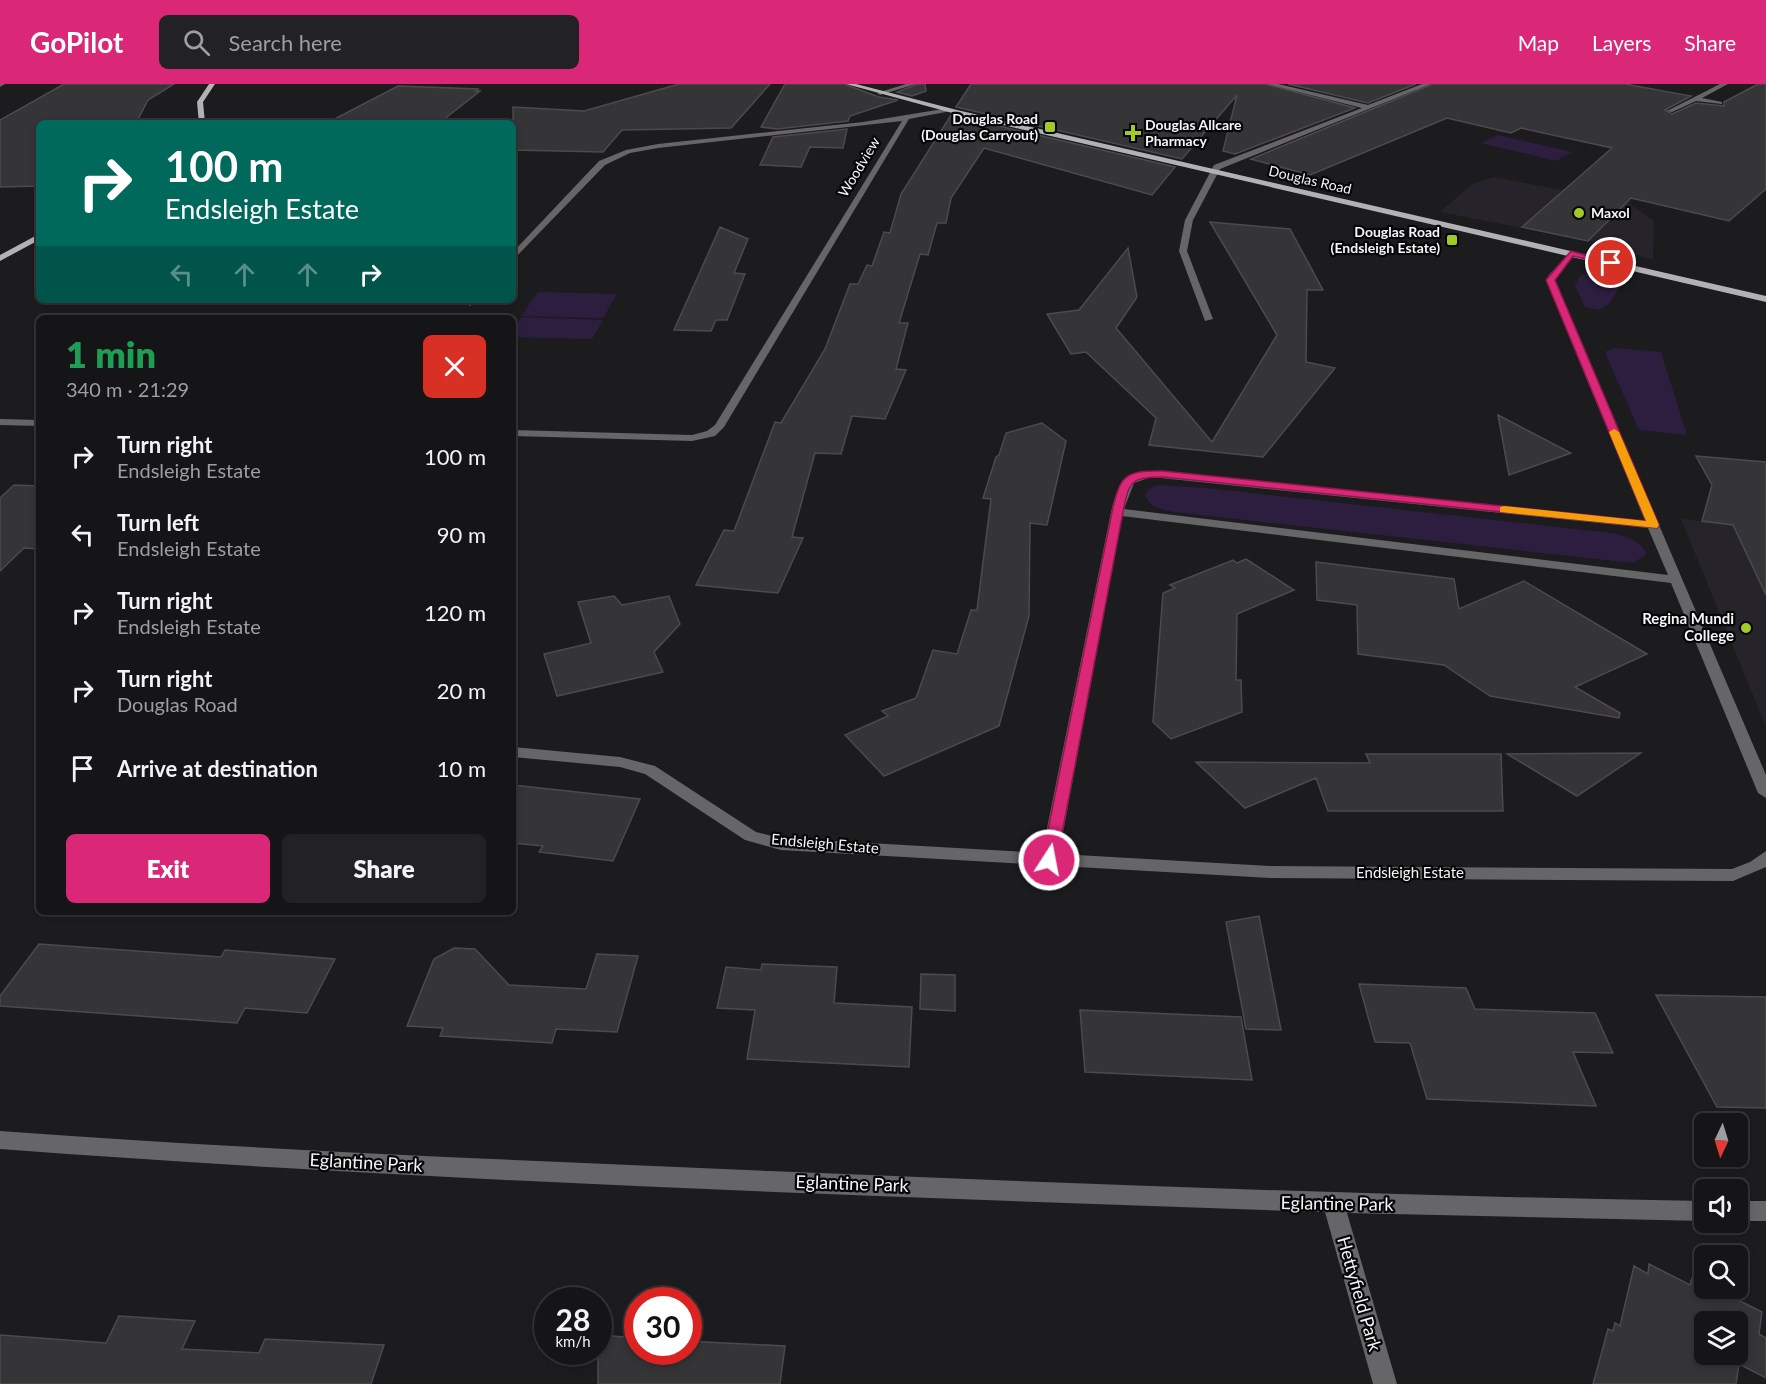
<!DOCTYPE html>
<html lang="en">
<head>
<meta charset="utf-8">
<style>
  body { margin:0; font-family:Lato,sans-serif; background:#222123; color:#f1f3f6; height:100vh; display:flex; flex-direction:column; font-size:22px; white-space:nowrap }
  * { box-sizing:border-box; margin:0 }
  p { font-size:20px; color:#9d9ea1 }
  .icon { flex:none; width:33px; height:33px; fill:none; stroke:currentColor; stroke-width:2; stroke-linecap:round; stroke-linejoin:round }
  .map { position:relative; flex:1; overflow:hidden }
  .panel { position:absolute; left:36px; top:231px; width:480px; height:600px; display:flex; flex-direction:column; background:#151416; border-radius:9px; box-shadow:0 3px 9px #0003,0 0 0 2px #343335 }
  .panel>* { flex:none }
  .guide { position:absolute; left:36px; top:36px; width:480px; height:183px; border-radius:9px; box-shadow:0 3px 9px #0003,0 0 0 2px #343335; background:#00695c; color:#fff; overflow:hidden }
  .needle { width:39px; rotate:184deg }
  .tools { position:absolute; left:1694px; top:1029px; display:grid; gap:12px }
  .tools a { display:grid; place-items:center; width:54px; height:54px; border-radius:9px; background:#151416; box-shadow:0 3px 9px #0003,0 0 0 2px #343335; font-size:30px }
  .speed { position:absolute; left:534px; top:1203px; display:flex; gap:12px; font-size:30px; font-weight:700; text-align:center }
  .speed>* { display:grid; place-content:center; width:78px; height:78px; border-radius:50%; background:#151416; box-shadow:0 3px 9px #0003,0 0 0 2px #343335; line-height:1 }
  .speed small { font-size:15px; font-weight:400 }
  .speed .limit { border:9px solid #d22; background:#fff; color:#111 }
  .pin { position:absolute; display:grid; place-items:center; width:51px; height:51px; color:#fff; margin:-26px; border:3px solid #fff; border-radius:50%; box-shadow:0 2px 6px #0007 }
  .me { position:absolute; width:66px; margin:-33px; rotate:11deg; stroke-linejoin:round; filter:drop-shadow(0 0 4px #0008) }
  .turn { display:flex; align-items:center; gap:21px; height:126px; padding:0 30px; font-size:27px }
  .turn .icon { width:78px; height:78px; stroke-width:2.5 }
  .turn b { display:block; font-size:42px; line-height:51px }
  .lanes { display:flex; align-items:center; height:57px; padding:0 30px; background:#0003; justify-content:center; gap:30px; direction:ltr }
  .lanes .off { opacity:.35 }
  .round { display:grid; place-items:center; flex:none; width:63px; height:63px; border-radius:9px; background:#222123 }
  .head { display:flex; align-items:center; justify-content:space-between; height:102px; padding:0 30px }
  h1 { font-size:36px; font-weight:800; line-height:45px; color:#1e9e55 }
  .button { display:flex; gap:12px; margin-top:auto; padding:12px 30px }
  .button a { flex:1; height:69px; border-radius:9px; background:#db2777; color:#fff; font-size:24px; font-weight:800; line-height:69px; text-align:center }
  .button a+a { background:#222123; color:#f1f3f6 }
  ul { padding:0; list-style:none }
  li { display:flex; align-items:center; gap:18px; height:78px; padding:0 30px }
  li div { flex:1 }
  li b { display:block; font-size:22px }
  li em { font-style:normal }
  header { display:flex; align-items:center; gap:36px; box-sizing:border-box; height:84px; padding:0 30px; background:#db2777; color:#fff }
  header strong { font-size:28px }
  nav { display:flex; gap:33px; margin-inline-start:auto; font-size:21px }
  .search { width:420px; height:54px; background:#222123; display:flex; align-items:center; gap:15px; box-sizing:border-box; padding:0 21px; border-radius:9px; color:#9d9ea1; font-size:22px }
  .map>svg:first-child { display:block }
  .built { fill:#26232b }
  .green { fill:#2d1e40 }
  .building { fill:#353437; stroke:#4c4a4e; stroke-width:1.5; fill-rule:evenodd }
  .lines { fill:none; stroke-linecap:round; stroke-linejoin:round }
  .minor { fill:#666567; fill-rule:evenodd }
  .major { fill:#b2b1b4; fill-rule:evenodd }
  .route { fill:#db2777; stroke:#8e194d; stroke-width:1.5 }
  .slow { fill:#f59e0b }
  .poi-dot { fill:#a2c929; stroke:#060607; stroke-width:2 }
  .labels { text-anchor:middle; stroke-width:4.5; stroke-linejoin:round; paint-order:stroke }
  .far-poi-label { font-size:14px; font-weight:bold; fill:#f5f4f6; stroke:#060607; text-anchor:end }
  .far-street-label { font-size:14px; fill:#f5f4f6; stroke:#060607 }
  .poi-label { font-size:15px; font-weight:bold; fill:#f5f4f6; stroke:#060607; text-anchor:end }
  .street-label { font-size:15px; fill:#f5f4f6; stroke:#060607 }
  .near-street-label { font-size:18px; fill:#f5f4f6; stroke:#060607 }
</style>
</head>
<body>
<header>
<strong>GoPilot</strong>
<div class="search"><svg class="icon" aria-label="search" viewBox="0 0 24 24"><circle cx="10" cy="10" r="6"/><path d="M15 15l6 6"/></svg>Search here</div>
<nav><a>Map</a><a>Layers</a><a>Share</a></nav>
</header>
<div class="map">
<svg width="1766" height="1300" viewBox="0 0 1766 1300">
  <rect width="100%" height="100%" fill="#1c1b1e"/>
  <!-- built -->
  <path class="built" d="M 1494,93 L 1628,119 L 1654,137 L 1653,176 L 1588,157 L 1440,128 L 1472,100 Z
    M 1681,435 L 1766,444 L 1766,643 Z"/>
  <!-- green -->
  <path class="green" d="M 1498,51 L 1572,68 L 1556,77 L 1481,59 Z
    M 1589,188 L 1607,189 L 1622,194 L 1623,198 L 1609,220 L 1599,226 L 1585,223 L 1575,202 L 1579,193 Z
    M 538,208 L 617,210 L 603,234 L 521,232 Z
    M 522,233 L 603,236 L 592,255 L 513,253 L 513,245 Z
    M 1616,264 L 1661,268 L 1687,351 L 1639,346 L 1606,271 L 1606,267 Z
    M 1157,401 L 1207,404 L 1612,449 C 1627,453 1640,456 1647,470 L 1633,479 L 1174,428 C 1162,425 1150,424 1145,411 L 1148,406 Z"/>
  <!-- building -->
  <path class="building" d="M 64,0 L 174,0 L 148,16 L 136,39 L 39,39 L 39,102 L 0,103 L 0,36 Z
    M 679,0 L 770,0 L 731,44 L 622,46 L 603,68 L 513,66 L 513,23 L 584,27 Z
    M 785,0 L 844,0 L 879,13 L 898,16 L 850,32 L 848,37 L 777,45 L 761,43 Z
    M 918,0 L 925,0 L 926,7 L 912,12 L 897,8 Z
    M 971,0 L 1265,0 L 1355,24 L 1235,70 L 1223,67 L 1237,11 L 1182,75 L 956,23 Z
    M 1288,0 L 1416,0 L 1368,19 Z
    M 1433,0 L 1625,0 L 1691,12 L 1665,26 L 1672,30 L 1696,19 L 1724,22 L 1724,18 L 1758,0 L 1766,0 L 1766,105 L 1729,137 L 1631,114 L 1588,157 L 1522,143 L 1612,64 L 1521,44 L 1511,49 L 1447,34 L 1310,91 L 1251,75 Z
    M 398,2 L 478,5 L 476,7 L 480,7 L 439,39 L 327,39 Z
    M 951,31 L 1175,83 L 1152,111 L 984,64 L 951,114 L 946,139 L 937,139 L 928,171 L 920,170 L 899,239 L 908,239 L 896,285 L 906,286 L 885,335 L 852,332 L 841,370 L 815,369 L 792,453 L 803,454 L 778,509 L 696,501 L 724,446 L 734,447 L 775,338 L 781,339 L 825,265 L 850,200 L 858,200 L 867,181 L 872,182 L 884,148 L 890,149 L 901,110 Z
    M 847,45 L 843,64 L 810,63 L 801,83 L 760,81 L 773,53 Z
    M 1210,138 L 1290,145 L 1323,206 L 1307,206 L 1306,278 L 1335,284 L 1263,373 L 1149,361 L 1156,334 L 1086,268 L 1071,270 L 1047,230 L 1079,226 L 1128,164 L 1137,213 L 1116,244 L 1212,358 L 1277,251 Z
    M 720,143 L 748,155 L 734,189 L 745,190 L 727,236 L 716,236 L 711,247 L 674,246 Z
    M 1498,331 L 1571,369 L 1509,391 Z
    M 1042,339 L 1066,357 L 1047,441 L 1030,439 L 1029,532 L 999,642 L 884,692 L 845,651 L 888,632 L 882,627 L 916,614 L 933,566 L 957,570 L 971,526 L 977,526 L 991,415 L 983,414 L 996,373 L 999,371 L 1006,349 Z
    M 1696,372 L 1766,378 L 1766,511 L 1733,441 L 1702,437 L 1712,401 Z
    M 14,401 L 39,402 L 39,465 L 24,464 L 0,487 L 0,414 Z
    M 1246,475 L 1294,506 L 1237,530 L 1236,596 L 1241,596 L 1242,628 L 1171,655 L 1153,638 L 1163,509 L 1175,504 L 1170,501 L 1233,476 L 1237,479 Z
    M 1316,478 L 1454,495 L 1459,525 L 1524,497 L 1647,570 L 1575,603 L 1620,629 L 1619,634 L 1490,612 L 1444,581 L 1358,570 L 1357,521 L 1317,516 Z
    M 614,512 L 622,521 L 669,512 L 680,540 L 654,568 L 663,588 L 557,612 L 544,570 L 591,559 L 578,518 Z
    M 1641,669 L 1577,712 L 1507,670 Z
    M 1366,670 L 1501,670 L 1503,727 L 1328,727 L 1316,694 L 1245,724 L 1196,678 L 1370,679 Z
    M 513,701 L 640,715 L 613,777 L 539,768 L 543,762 L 513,759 Z
    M 1259,832 L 1281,946 L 1246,945 L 1226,838 Z
    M 39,860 L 221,873 L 225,866 L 335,875 L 307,929 L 245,924 L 237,939 L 0,922 L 0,912 Z
    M 454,864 L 475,865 L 509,901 L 586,905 L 597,870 L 638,872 L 617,948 L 556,945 L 552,959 L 440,952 L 443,944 L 407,942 L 434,875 Z
    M 762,880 L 837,883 L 834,919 L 912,923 L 909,983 L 747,975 L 755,926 L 717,924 L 726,883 L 761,886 Z
    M 921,890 L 955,891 L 955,927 L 920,925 Z
    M 1359,900 L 1466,904 L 1475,925 L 1595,929 L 1613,969 L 1573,968 L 1596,1022 L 1427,1015 L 1410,959 L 1375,958 Z
    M 1656,911 L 1766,913 L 1766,1024 L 1717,1023 Z
    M 1080,926 L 1241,933 L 1252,996 L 1085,988 Z
    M 1649,1180 L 1690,1201 L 1692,1194 L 1704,1200 L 1704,1204 L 1714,1204 L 1762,1228 L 1759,1250 L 1766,1254 L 1766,1294 L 1739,1280 L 1736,1300 L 1593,1300 L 1608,1245 L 1613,1247 L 1615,1239 L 1620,1242 L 1634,1182 L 1648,1190 ZM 1704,1238 L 1737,1238 L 1737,1270 L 1704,1270 Z
    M 119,1232 L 195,1237 L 182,1265 L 259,1269 L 265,1255 L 384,1261 L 371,1300 L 0,1300 L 0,1251 L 106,1259 Z
    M 598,1251 L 638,1254 L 638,1268 L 688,1268 L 688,1257 L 785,1262 L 780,1300 L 598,1300 Z"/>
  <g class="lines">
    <!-- minor -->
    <path class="minor" d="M 0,0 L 5,0 L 0,3 Z
      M 906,0 L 916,0 L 880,11 L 877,9 Z
      M 1267,0 L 1278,0 L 1368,21 L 1422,0 L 1431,0 L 1220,85 L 1193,136 L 1187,167 L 1213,235 L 1205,237 L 1179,167 L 1185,136 L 1214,81 L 1362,24 Z
      M 1720,0 L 1728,0 L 1702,14 L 1722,18 L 1722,20 L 1696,17 L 1672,28 L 1667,27 Z
      M 949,24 L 951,27 L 909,35 L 724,343 L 715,352 L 692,357 L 513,352 L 513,346 L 692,351 L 707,347 L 715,341 L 902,37 L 658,64 L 630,69 L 605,81 L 513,176 L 513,168 L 599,77 L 626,66 L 658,60 L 863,38 Z
      M 1571,167 L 1575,170 L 1555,194 L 1555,198 L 1766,691 L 1766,714 L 1758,709 L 1671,499 L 1122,432 L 1059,770 L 1270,782 L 1732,785 L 1750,778 L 1766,767 L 1766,783 L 1733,797 L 1270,794 L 781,766 L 745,756 L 645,690 L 620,683 L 513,673 L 513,663 L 620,673 L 655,682 L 756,748 L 781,754 L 1042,769 L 1111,428 C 1119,394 1128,387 1163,387 L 1645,437 L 1547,198 L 1548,192 ZM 1151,393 L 1648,444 L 1668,491 L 1124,425 L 1134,399 Z
      M 468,216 L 478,216 L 470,222 L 465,219 Z
      M 0,335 L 39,336 L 39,342 L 0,341 Z
      M 0,1047 C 256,1066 513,1076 770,1087 C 1081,1100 1393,1112 1704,1117 L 1704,1137 L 1347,1129 L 1397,1300 L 1373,1300 L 1325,1128 C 884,1113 441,1098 0,1065 Z
      M 1737,1117 L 1766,1117 L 1766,1137 L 1737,1137 Z"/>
    <!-- major -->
    <path class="major" d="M 209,0 L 215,0 L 203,18 L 205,39 L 199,39 L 197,18 Z
      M 846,0 L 856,0 L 957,26 L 1766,212 L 1766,218 L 956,30 Z
      M 39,150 L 39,156 L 0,177 L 0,171 Z"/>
  </g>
  <!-- route -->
  <path class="route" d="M 1571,167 L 1615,179 L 1611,181 L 1573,172 L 1555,196 L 1659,441 L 1657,444 L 1163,393 C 1130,393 1129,398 1123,428 L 1057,776 L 1055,780 L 1044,780 L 1042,776 L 1112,428 C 1120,392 1124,386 1163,387 L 1646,437 L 1546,196 Z"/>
  <!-- slow -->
  <path class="slow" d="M 1614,345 L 1619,348 L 1659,441 L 1657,444 L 1500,428 L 1500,423 L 1504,422 L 1646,437 L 1609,348 Z"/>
  <!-- markers -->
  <g class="poi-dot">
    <rect x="1044" y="37" width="12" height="12" rx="3"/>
    <path d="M1130 40h6v6h6v6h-6v6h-6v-6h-6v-6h6z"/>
    <circle cx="1579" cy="129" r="6"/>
    <rect x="1446" y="150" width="12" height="12" rx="3"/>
    <circle cx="1746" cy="544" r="6"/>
  </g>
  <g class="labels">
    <!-- far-poi labels -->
    <g class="far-poi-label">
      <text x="1038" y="40">Douglas Road<tspan x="1038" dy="16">(Douglas Carryout)</tspan></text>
      <text x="1145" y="46" text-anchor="start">Douglas Allcare<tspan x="1145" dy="16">Pharmacy</tspan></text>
      <text x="1591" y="134" text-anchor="start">Maxol</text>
      <text x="1440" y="153">Douglas Road<tspan x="1440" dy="16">(Endsleigh Estate)</tspan></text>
    </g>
    <!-- far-street labels -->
    <g class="far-street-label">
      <text transform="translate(859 83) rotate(-59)" y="5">Woodview</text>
      <text transform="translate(1310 96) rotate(13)" y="5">Douglas Road</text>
    </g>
    <!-- poi labels -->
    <g class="poi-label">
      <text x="1734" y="540">Regina Mundi<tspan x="1734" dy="17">College</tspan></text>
    </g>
    <!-- street labels -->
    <g class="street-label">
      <text transform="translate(825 760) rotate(5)" y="5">Endsleigh Estate</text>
      <text x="1410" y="794">Endsleigh Estate</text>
    </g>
    <!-- near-street labels -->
    <g class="near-street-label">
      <text transform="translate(366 1079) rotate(3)" y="6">Eglantine Park</text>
      <text transform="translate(852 1100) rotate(2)" y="6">Eglantine Park</text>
      <text transform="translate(1337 1120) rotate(1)" y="6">Eglantine Park</text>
      <text transform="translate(1359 1210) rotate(74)" y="6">Hettyfield Park</text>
    </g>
  </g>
</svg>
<div class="tools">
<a><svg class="needle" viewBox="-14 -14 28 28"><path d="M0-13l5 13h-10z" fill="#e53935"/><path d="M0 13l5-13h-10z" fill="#9d9ea1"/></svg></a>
<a><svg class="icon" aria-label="sound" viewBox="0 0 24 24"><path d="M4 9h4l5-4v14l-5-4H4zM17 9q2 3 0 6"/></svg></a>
<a><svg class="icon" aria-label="search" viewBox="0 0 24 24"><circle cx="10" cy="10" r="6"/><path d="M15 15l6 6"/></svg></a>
<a><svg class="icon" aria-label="layers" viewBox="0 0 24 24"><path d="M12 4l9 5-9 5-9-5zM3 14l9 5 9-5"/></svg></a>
</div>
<div class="speed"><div>28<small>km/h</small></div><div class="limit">30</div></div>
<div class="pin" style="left:1611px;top:179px;background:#d93025"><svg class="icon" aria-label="arrive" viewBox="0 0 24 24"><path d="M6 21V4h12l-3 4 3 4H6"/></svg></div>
<svg class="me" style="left:1049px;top:776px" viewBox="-20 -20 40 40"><circle r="17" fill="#db2777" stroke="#fff" stroke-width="3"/><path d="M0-11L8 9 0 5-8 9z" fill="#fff"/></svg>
<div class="guide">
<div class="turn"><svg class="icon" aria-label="right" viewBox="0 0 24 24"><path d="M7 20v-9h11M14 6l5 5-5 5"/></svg><div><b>100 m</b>Endsleigh Estate</div></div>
<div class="lanes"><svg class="icon off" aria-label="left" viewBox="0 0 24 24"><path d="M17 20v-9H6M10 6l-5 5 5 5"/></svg><svg class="icon off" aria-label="ahead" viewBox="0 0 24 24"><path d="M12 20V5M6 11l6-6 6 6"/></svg><svg class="icon off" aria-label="ahead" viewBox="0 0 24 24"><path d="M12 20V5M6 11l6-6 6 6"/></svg><svg class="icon" aria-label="right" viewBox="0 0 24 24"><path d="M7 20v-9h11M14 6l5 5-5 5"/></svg></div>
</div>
<section class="panel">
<div class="head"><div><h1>1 min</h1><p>340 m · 21:29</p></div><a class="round" style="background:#d93025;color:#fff"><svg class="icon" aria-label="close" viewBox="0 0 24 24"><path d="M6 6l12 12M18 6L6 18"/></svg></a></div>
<ul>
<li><svg class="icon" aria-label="right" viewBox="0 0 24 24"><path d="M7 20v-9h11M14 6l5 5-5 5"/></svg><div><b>Turn right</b><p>Endsleigh Estate</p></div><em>100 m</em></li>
<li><svg class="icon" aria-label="left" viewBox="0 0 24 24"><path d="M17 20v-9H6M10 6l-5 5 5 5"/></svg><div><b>Turn left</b><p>Endsleigh Estate</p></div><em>90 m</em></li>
<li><svg class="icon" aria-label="right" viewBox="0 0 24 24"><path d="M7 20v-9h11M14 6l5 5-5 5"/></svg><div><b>Turn right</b><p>Endsleigh Estate</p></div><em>120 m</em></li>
<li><svg class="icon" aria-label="right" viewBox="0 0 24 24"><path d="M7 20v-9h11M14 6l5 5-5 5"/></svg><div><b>Turn right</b><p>Douglas Road</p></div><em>20 m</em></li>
<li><svg class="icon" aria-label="arrive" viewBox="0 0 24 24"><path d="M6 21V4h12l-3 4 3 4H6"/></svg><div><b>Arrive at destination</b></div><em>10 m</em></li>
</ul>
<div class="button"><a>Exit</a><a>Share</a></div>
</section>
</div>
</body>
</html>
